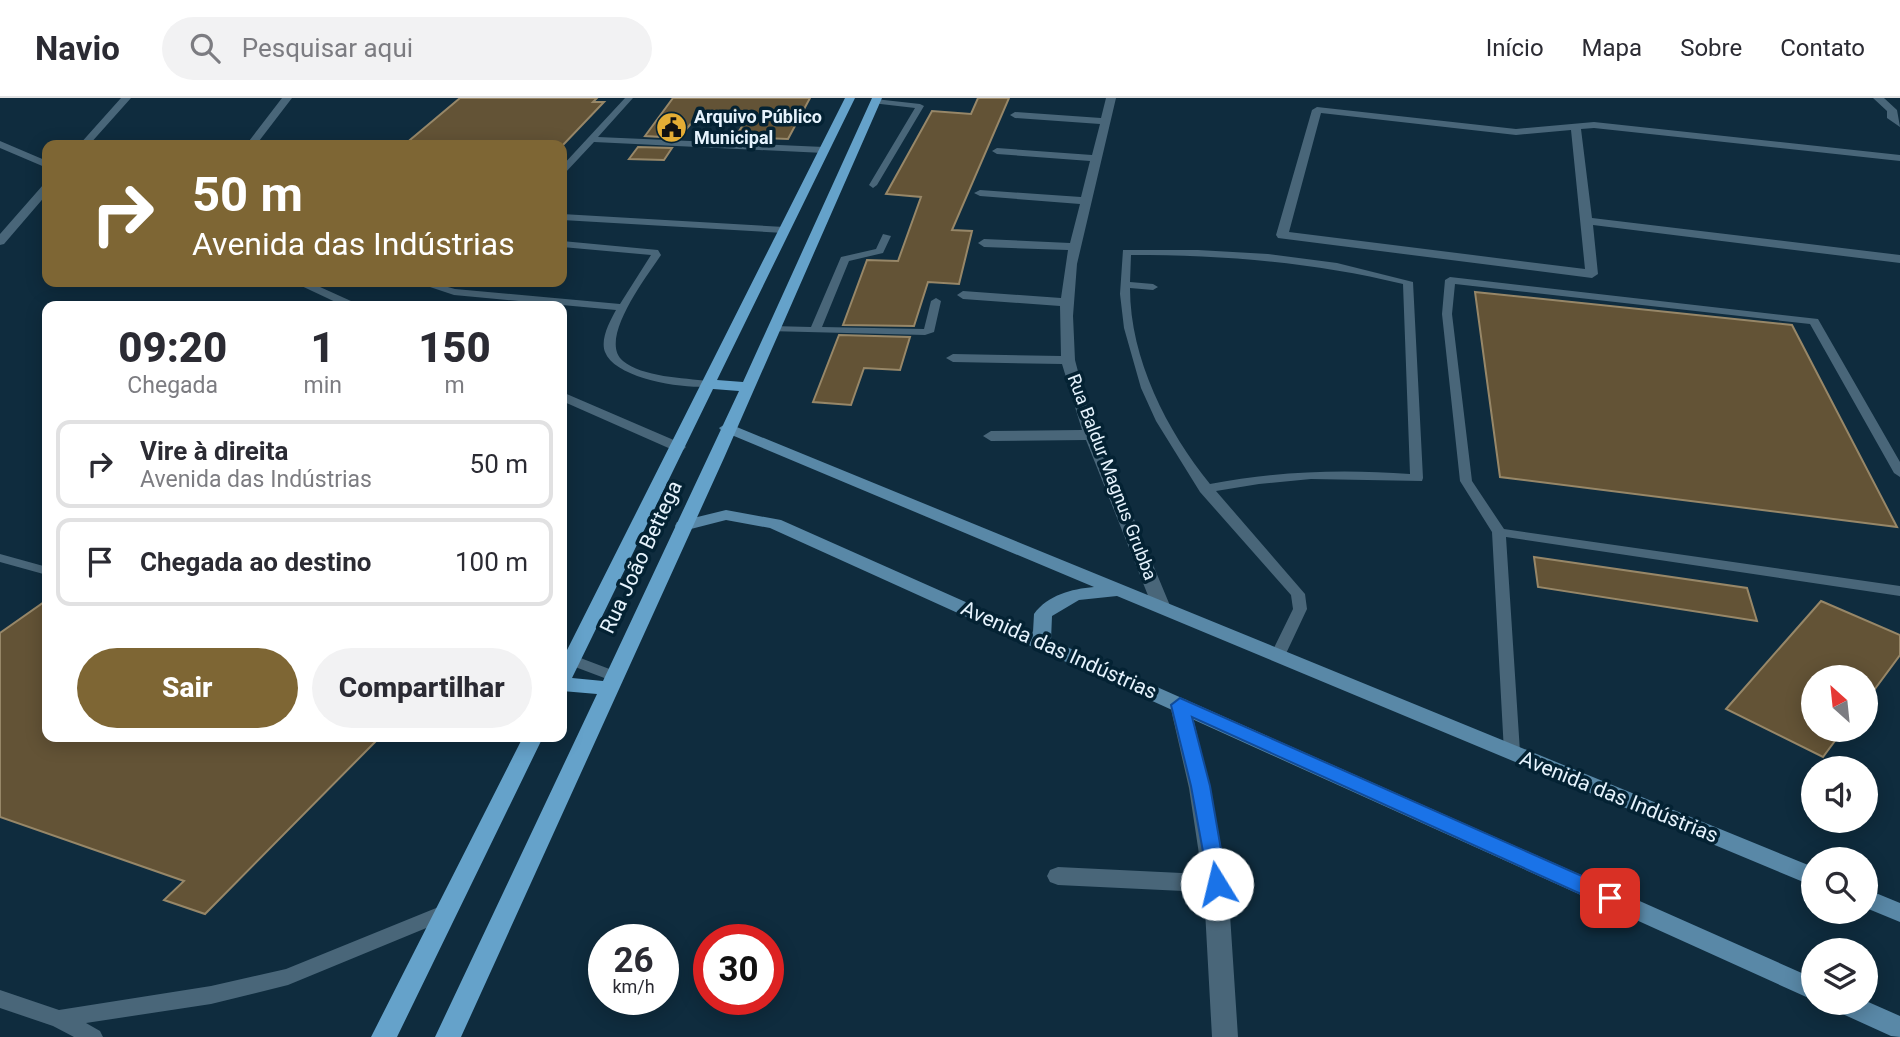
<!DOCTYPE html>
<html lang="pt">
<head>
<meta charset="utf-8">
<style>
  body { margin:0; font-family:Roboto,sans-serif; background:#f2f2f3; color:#2b2b33; height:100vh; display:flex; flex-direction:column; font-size:26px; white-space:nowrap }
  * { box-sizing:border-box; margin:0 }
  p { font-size:23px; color:#7c7c81 }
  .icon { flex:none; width:38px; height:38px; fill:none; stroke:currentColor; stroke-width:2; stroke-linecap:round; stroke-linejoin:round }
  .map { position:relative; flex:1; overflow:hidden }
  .sheet { position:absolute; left:42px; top:203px; width:525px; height:441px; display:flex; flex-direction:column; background:#fff; border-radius:14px; box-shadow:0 4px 18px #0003 }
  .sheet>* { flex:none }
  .banner { position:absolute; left:42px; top:42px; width:525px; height:147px; border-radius:14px; box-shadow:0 4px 18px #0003; background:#7e6634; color:#fff; overflow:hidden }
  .needle { width:46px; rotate:333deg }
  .tools { position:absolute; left:1801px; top:567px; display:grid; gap:14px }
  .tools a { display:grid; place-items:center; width:77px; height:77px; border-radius:50%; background:#fff; box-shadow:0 4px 18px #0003; font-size:35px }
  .speed { position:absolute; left:588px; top:826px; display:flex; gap:14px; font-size:35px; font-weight:700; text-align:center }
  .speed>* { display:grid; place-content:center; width:91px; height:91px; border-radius:50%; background:#fff; box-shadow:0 4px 18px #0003; line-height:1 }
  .speed small { font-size:18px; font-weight:400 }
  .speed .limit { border:10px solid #d22; background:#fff; color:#111 }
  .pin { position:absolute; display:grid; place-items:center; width:60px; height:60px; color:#fff; margin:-30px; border-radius:14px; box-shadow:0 4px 10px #0006 }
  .me { position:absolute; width:77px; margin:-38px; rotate:351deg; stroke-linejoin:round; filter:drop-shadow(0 0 5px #0008) }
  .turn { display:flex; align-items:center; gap:24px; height:147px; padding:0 35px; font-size:32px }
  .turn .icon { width:91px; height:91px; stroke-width:2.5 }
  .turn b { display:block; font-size:49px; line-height:60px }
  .eta { display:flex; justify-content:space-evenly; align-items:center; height:119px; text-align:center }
  .eta b { font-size:42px; font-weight:800; line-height:49px }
  .cta { display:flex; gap:14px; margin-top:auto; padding:14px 35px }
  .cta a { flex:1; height:80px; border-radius:42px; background:#7e6634; color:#fff; font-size:28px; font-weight:800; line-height:80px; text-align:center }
  .cta a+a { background:#f2f2f3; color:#2b2b33 }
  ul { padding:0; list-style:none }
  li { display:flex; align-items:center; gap:21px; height:88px; margin:0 14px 10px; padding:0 21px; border:4px solid #e1e1e2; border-radius:14px }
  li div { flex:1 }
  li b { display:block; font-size:26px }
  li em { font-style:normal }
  header { display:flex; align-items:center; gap:42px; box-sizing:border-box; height:98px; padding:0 35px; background:#fff; border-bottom:2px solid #e1e1e2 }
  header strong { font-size:33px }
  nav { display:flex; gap:38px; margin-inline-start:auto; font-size:24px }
  .search { width:490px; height:63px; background:#f2f2f3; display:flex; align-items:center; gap:18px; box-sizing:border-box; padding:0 24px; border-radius:38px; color:#7c7c81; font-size:26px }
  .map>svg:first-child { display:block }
  .building { fill:#635336; stroke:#978768; stroke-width:2 }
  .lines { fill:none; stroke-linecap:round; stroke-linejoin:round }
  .service { fill:#496679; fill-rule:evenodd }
  .minor { fill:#496679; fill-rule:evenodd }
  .tertiary { fill:#496679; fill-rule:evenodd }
  .secondary { fill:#5988a7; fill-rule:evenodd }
  .primary { fill:#65a2ca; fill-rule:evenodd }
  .route { fill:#1a73e8; stroke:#114b97; stroke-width:2 }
  .labels { text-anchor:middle; stroke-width:7; stroke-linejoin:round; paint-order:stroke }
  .far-poi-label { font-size:18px; font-weight:bold; fill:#e6f3fd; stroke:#042233; text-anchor:start }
  .far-street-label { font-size:18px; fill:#e6f3fd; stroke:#042233 }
  .street-label { font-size:21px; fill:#e6f3fd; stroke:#042233 }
</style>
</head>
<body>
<header>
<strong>Navio</strong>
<div class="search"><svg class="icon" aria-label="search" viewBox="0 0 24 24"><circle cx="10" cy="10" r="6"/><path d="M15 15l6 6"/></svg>Pesquisar aqui</div>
<nav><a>Início</a><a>Mapa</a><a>Sobre</a><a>Contato</a></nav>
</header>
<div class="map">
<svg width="1900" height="939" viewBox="0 0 1900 939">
  <rect width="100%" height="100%" fill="#0f2c3e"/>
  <!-- building -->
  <path class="building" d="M 460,0 L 597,0 L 593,4 L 604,4 L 563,47 L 404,47 Z
    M 673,0 L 810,0 L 788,41 L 735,39 L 745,24 L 693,23 L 679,40 L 645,38 Z
    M 978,0 L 1009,0 L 952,132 L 972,133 L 959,186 L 928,184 L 914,228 L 843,227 L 867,162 L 898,163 L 921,99 L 886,96 L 932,13 L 971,16 Z
    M 638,49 L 672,50 L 664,62 L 629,61 Z
    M 1475,194 L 1792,227 L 1897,429 L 1500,379 Z
    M 839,237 L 910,239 L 900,272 L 864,270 L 851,307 L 813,304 Z
    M 1534,459 L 1747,490 L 1757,523 L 1538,489 Z
    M 47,502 L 47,639 L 380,639 L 205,816 L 164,802 L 184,783 L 0,719 L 0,535 Z
    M 1821,503 L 1900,537 L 1900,557 L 1866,603 L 1866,579 L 1813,579 L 1813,632 L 1843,632 L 1823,659 L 1726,611 Z"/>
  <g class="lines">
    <!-- service -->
    <path class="service" d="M 625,0 L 633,0 L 598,39 L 824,49 L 828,52 L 824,55 L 594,44 L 565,75 L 562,76 L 562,68 Z
      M 875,1 L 920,6 L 924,8 L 877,87 L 873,90 L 869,87 L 915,10 L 872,5 L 871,3 Z
      M 562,116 L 784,129 L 789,132 L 784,135 L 562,122 Z
      M 883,136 L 891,138 L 883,155 L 849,163 L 822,229 L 924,231 L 931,203 L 936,200 L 941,203 L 934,234 L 925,237 L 768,233 L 767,231 L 772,228 L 811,229 L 841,159 L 876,151 Z
      M 562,143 L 658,152 L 661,157 C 648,177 597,242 623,263 C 642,279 684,280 708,283 L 712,284 L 712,288 C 687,292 615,281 605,254 C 600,241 610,223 616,212 L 454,197 L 415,184 L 430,184 L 455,191 L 620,206 L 651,157 L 562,149 Z
      M 1123,152 L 1198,152 L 1268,156 L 1337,165 L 1413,184 L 1423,380 L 1422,383 L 1311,381 L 1259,386 L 1216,393 L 1305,496 L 1307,511 L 1283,562 L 1278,563 L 1270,558 L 1293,511 L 1291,497 L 1200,394 L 1156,323 L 1141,290 L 1124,230 L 1120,196 ZM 1131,157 C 1223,157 1313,164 1403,186 L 1410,376 C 1343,371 1277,373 1210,386 C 1167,333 1130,261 1130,190 L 1153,192 L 1158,189 L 1153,186 L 1130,184 Z
      M 1450,179 L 1818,221 L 1900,364 L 1900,379 L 1894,375 L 1810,226 L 1455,186 L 1452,216 L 1472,383 L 1504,431 L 1900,488 L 1900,498 L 1506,439 L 1520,654 L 1518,658 L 1506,658 L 1504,654 L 1492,434 L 1460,383 L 1442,216 L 1445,182 Z
      M 0,456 L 47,469 L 47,477 L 0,464 Z
      M 562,553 L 620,575 L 623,579 L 620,583 L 615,584 L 562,564 Z
      M 446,806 L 453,809 L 455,814 L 453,819 L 288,887 L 211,906 L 86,925 L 100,933 L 103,939 L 74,939 L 53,928 L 0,910 L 0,892 L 59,912 L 211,888 L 286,871 Z"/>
    <!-- minor -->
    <path class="minor" d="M 282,0 L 292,0 L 256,47 L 246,47 Z
      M 1106,0 L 1116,0 L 1077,166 L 1073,218 L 1075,262 L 1087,308 L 1171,510 L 1162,516 L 1153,510 L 1086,342 L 991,343 L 983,338 L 991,333 L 1082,332 L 1062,266 L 953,264 L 946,260 L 953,256 L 1061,258 L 1060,208 L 963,201 L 957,197 L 963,193 L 1061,200 L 1068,152 L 984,149 L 978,145 L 984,141 L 1070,145 L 1080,106 L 980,98 L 974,95 L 980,92 L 1081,99 L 1090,63 L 997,56 L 992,53 L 997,50 L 1092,57 L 1100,26 L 1015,20 L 1010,17 L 1015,14 L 1101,20 Z
      M 1873,0 L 1884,0 L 1897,12 L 1900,29 L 1887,20 L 1887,13 Z
      M 1317,9 L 1516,31 L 1594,24 L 1900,57 L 1900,63 L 1594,30 L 1581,31 L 1592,120 L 1900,157 L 1900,165 L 1593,127 L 1598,176 L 1592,180 L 1278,140 L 1276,137 L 1312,12 ZM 1321,15 L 1516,37 L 1571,32 L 1585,171 L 1289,134 Z
      M 1180,600 L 1187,602 L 1190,607 L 1210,690 L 1228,786 L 1238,939 L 1212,939 L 1204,794 L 1058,787 L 1050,784 L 1047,778 L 1050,772 L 1058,769 L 1202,776 L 1189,690 L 1170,607 L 1173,602 Z"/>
    <!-- tertiary -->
    <path class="tertiary" d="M 121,0 L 131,0 L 89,47 L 79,47 Z
      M 0,43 L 47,63 L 47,70 L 0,50 Z
      M 47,86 L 47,96 L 4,146 L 0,147 L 0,136 L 43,87 Z
      M 293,184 L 309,184 L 362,208 L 344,208 Z
      M 562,294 L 683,346 L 686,349 L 683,352 L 673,352 L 562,303 Z"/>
    <!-- secondary -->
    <path class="secondary" d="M 727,325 L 1813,769 L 1813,788 L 1117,498 L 1079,502 L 1052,518 L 1051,542 L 1813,880 L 1813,902 L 770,430 L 726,422 L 683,433 L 677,432 L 675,428 L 677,424 L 726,412 L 781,422 L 1033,534 L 1034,516 C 1048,497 1071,491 1094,489 L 722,333 L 719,330 Z
      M 1866,791 L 1900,805 L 1900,824 L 1866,810 Z
      M 1866,903 L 1900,918 L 1900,939 L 1891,938 L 1836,913 L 1833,905 Z"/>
    <!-- primary -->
    <path class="primary" d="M 845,0 L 855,0 L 717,282 L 743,284 L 872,0 L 882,0 L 724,360 L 461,939 L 435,939 L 597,596 L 562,593 L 562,562 ZM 713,291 L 739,293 L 603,583 L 572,580 Z
      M 523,639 L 543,639 L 397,939 L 371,939 Z"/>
  </g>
  <!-- route -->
  <path class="route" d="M 1180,600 L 1618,794 L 1621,800 L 1618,806 L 1610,808 L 1603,806 L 1192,619 L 1210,688 L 1227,786 L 1224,792 L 1210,792 L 1191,688 L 1171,607 Z"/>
  <!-- icons -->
  <defs>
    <symbol id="civic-disc" viewBox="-11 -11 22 22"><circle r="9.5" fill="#e4ad35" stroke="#042233"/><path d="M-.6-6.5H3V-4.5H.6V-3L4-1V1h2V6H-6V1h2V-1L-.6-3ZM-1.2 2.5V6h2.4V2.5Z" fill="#111"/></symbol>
  </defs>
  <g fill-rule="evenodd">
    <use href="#civic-disc" x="654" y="12" width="35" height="35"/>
  </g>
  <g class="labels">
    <!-- far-poi labels -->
    <g class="far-poi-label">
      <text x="694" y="25">Arquivo Público<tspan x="694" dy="21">Municipal</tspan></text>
    </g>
    <!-- far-street labels -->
    <g class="far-street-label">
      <text transform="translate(1112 379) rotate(69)" y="6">Rua Baldur Magnus Grubba</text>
    </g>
    <!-- street labels -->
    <g class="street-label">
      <text transform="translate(641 459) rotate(-65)" y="7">Rua João Bettega</text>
      <text transform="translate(1059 552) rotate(24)" y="7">Avenida das Indústrias</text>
      <text transform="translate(1619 699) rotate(22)" y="7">Avenida das Indústrias</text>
    </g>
  </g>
</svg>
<div class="tools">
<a><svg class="needle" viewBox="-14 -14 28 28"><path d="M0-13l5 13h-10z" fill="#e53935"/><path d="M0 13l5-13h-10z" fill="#7c7c81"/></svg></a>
<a><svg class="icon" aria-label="sound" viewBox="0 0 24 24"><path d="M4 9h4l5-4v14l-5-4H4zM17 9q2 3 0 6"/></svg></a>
<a><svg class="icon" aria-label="search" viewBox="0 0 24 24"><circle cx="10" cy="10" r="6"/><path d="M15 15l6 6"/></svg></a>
<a><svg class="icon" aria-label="layers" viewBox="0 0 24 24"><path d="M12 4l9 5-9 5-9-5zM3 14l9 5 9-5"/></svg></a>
</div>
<div class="speed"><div>26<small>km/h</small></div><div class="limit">30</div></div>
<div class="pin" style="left:1610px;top:800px;background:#d93025"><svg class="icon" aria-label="arrive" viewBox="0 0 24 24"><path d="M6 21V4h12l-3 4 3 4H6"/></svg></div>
<svg class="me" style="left:1217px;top:786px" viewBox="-20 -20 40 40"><circle r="19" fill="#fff"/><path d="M0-13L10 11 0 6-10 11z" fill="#1a73e8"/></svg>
<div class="banner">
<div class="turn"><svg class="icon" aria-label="right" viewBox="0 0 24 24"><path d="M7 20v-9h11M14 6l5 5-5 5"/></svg><div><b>50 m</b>Avenida das Indústrias</div></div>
</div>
<section class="sheet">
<div class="eta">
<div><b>09:20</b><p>Chegada</p></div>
<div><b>1</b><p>min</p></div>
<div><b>150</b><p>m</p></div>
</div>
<ul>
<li><svg class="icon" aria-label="right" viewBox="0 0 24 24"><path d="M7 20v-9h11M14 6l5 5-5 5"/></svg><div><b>Vire à direita</b><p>Avenida das Indústrias</p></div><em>50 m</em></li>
<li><svg class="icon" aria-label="arrive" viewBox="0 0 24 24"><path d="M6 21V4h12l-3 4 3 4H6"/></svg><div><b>Chegada ao destino</b></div><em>100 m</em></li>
</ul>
<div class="cta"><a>Sair</a><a>Compartilhar</a></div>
</section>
</div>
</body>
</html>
